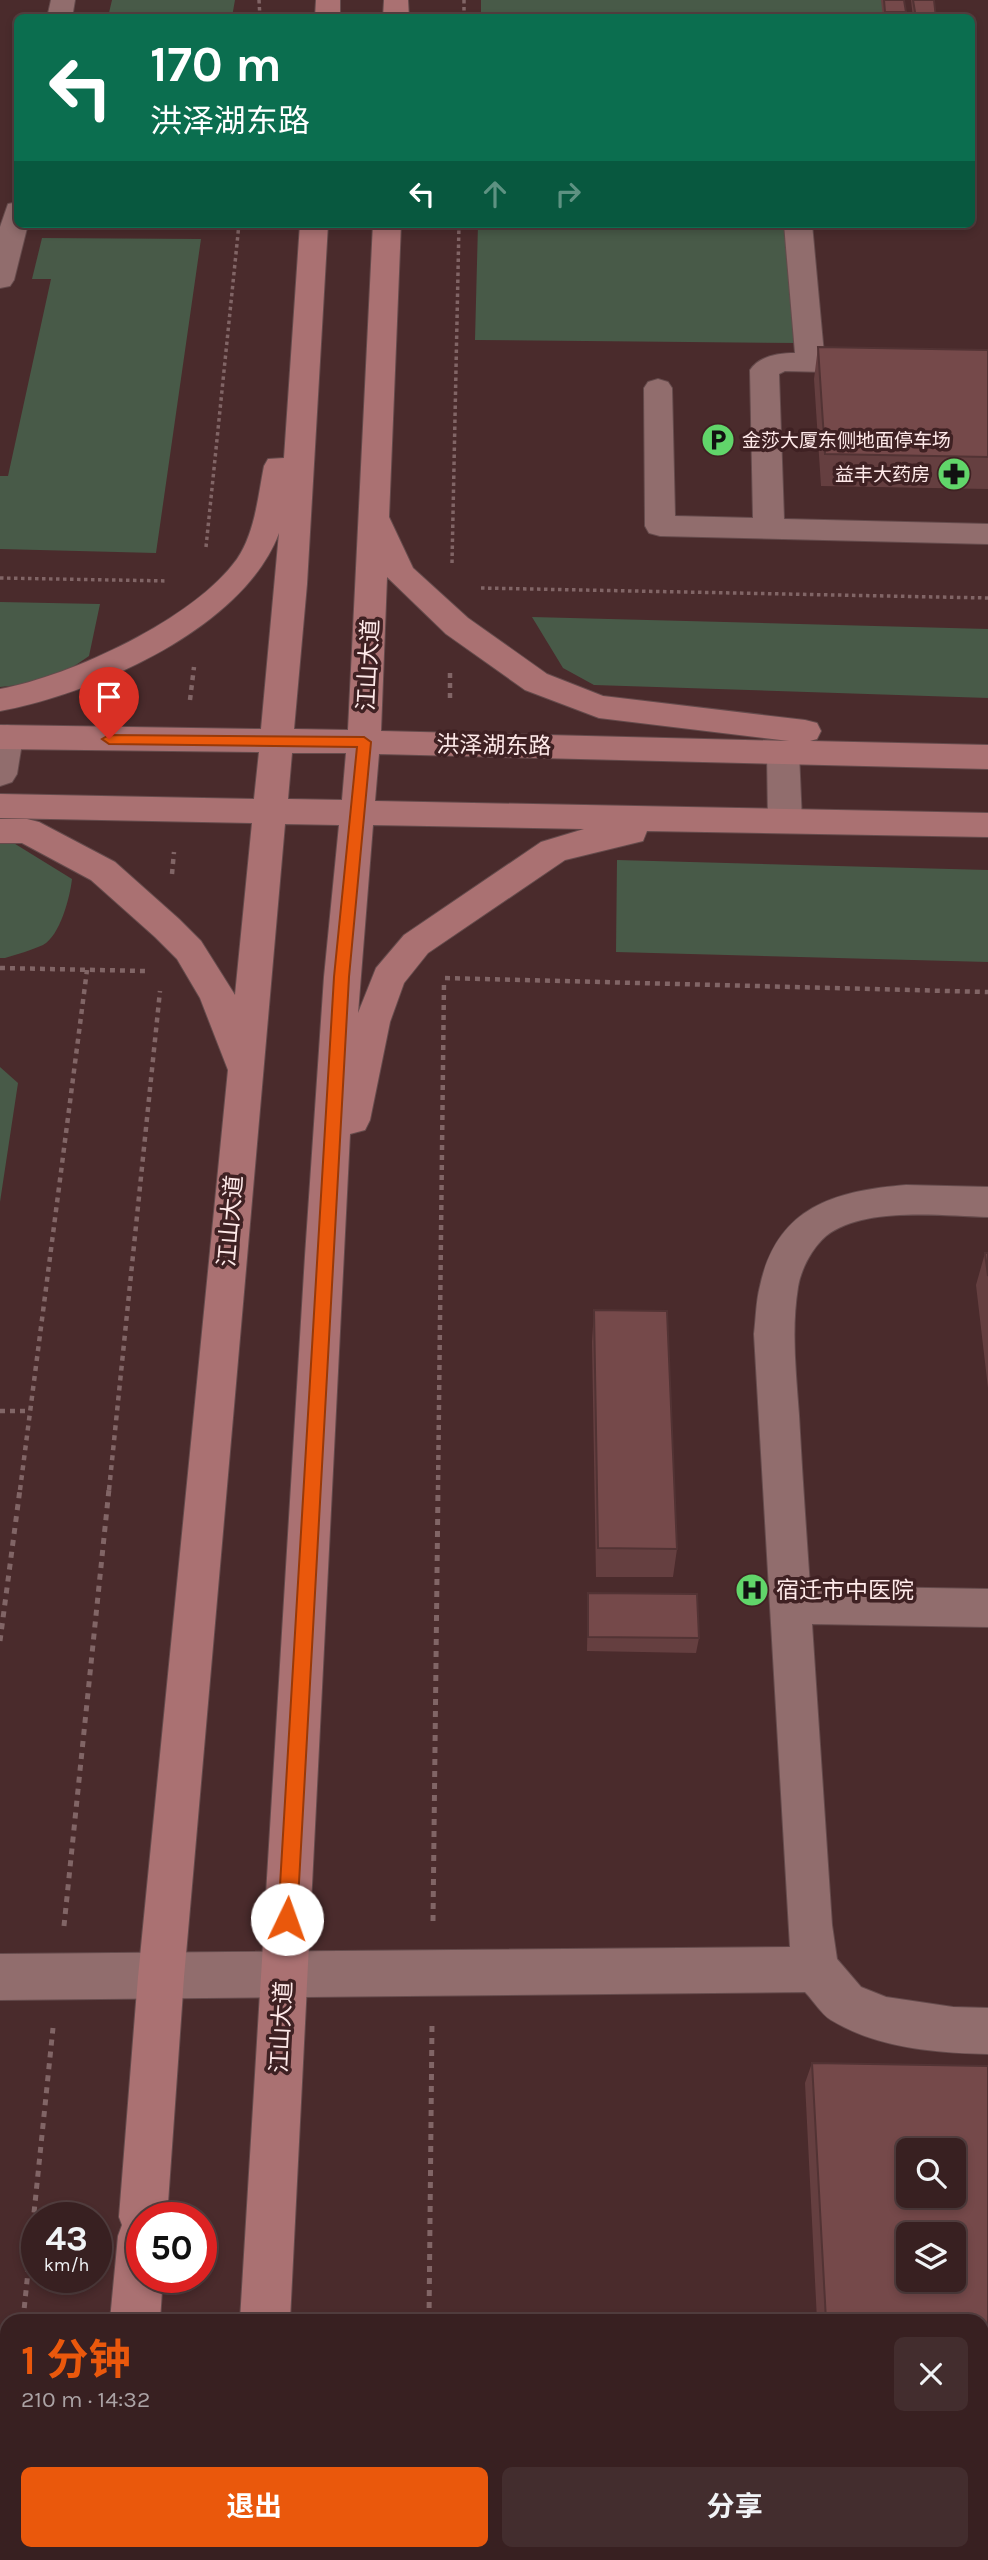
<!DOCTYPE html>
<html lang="zh">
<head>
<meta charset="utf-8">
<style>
  body { margin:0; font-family:Karla,"Noto Sans SC",sans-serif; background:#432d2e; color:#f1f3f6; height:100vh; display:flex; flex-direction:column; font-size:26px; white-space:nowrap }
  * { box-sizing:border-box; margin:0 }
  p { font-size:23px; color:#aba3a5 }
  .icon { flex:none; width:38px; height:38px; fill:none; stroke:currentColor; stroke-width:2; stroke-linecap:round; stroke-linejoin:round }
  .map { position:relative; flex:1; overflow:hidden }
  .sheet { position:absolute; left:0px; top:2314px; width:989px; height:247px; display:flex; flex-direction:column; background:#382021; border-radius:21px 21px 0 0; box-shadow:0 4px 10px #0003,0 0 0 2px #523e3f }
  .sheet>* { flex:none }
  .banner { position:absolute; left:14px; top:14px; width:961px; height:214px; border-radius:10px; box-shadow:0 4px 10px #0003,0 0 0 2px #523e3f; background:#0b6e4f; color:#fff; overflow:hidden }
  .controls { position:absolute; left:896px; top:2138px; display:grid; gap:14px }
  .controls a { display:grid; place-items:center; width:70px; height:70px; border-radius:10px; background:#382021; box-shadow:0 4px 10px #0003,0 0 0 2px #523e3f; font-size:35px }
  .speed { position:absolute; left:21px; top:2202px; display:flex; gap:14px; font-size:35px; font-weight:700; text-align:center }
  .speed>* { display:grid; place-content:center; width:91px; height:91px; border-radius:50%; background:#382021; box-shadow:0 4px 10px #0003,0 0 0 2px #523e3f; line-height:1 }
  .speed small { font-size:18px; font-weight:400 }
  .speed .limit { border:10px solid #d22; background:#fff; color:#111 }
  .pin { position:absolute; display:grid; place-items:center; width:60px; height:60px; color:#fff; margin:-72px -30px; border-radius:50% 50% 50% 0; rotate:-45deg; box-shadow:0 0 7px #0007 }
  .pin .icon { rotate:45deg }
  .me { position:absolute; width:77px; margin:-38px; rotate:3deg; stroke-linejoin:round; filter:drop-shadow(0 0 5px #0008) }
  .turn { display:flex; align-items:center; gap:24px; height:147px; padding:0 21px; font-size:32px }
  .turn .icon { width:91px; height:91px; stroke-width:2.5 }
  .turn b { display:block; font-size:49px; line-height:60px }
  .lanes { display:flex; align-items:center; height:66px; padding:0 21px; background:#0003; justify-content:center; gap:35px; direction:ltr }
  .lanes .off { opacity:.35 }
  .round { display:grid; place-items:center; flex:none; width:74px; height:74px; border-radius:10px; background:#432d2e }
  .headline { display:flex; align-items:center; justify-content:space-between; height:119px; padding:0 21px }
  h1 { font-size:42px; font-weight:700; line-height:52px; color:#ea580c }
  .primary-button { display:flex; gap:14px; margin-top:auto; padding:14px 21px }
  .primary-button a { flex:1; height:80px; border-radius:10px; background:#ea580c; color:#fff; font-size:28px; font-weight:700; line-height:80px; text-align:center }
  .primary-button a+a { background:#432d2e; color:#f1f3f6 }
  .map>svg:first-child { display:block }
  .green { fill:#485a48 }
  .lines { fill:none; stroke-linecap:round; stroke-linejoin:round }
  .minor-casing { stroke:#654b4c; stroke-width:2 }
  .major-casing { stroke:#654b4c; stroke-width:2 }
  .path-far2 { stroke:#816566; stroke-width:3.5; stroke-dasharray:3.5 3.5; stroke-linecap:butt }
  .path-far1 { stroke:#816566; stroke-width:4.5; stroke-dasharray:5 5; stroke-linecap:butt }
  .path { stroke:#816566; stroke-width:5; stroke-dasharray:6 6; stroke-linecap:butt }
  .minor { fill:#916d6d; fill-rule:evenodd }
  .major { fill:#aa7172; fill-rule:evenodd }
  .wall { fill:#653f40 }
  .building { fill:#75494a; stroke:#523334; stroke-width:2; fill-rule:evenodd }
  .route { fill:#ea580c; stroke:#983908; stroke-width:2 }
  .labels { text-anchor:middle; stroke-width:7; stroke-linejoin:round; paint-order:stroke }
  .far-poi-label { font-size:19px; fill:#fee9e9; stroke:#3f2123; text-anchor:start }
  .street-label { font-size:23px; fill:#fee9e9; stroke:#3f2123 }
  .poi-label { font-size:23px; fill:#fee9e9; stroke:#3f2123; text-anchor:start }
</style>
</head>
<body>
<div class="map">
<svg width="988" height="2560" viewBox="0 0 988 2560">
  <rect width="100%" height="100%" fill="#4a2b2c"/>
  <!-- green -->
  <path class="green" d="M 112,0 L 235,0 L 232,17 L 108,17 Z
    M 481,0 L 901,0 L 903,18 L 481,18 Z
    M 478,224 L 785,224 L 800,343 L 475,340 Z
    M 42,238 L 201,239 L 156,553 L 0,549 L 0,476 L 8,476 L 51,279 L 32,279 Z
    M 0,602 L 100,604 L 89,656 C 57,679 39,683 0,687 Z
    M 532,617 L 988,629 L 988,698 L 594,685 L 563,668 Z
    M 0,842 L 12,842 L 72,879 C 70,897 60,936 43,945 C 32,950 18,954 5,958 L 0,958 Z
    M 617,860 L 988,870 L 988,962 L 616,952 Z
    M 0,1067 L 18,1083 L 0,1202 Z"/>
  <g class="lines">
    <defs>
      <path id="minor" d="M 51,0 L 75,0 L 72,18 L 47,18 Z
        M 18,202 L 18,224 L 28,224 L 14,280 L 10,286 L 0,288 L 0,227 L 8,204 Z
        M 784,224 L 812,224 L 824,354 L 877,358 L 881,364 L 877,370 L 867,373 L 785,371 L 779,374 L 784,519 L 988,524 L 988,544 L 660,536 L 649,533 L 645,526 L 644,388 L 648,382 L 658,379 L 668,382 L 672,388 L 675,516 L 753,518 L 750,370 C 759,356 779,353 795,353 Z
        M 7,725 L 19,729 L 23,737 L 17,774 L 12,782 L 0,786 L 0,728 Z
        M 783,741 L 795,745 L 799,753 L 802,821 L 797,830 L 785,833 L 773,830 L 768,821 L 767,753 L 771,745 Z
        M 906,1185 L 988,1187 L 988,1217 C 942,1216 864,1206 826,1236 C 812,1248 801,1269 798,1287 C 791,1330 796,1373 799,1415 C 802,1472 806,1529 810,1586 L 988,1589 L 988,1627 L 812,1624 L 832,1925 L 837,1959 L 861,1987 L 886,1997 L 953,2007 L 988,2008 L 988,2054 C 936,2053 877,2048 831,2020 C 821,2014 813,2000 805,1992 L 0,2000 L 0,1954 L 790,1947 L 754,1334 C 756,1318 756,1301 760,1286 C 777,1207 834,1191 906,1185 Z"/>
      <path id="major" d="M 316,0 L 340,0 L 340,18 L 315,18 Z
        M 384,0 L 408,0 L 409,18 L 383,18 Z
        M 300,224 L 328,224 L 307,584 L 294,729 L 348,730 L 373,224 L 401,224 L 389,517 L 413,568 L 468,618 L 547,674 L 603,696 L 805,720 L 817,723 L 821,731 L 817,739 L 810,741 L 988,745 L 988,769 L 379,754 L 375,801 L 988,813 L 988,837 L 647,831 L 643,841 L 565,860 L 428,953 L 404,983 L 390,1022 L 370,1120 L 365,1130 L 350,1134 L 290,2320 L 240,2320 L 305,1256 L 324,977 L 339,825 L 285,824 L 184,1977 L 167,2217 L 142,2217 L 142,2277 L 163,2277 L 160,2320 L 110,2320 L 118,2236 L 122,2225 L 119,2217 L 138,1977 L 228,1070 L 200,998 L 177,959 L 155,937 L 91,880 L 22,843 L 0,843 L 0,819 L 27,819 L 39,822 L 115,862 L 179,919 L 201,941 L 235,995 L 252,823 L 0,818 L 0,794 L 254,799 L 259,752 L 0,749 L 0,725 L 261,729 L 279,533 C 244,628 93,694 0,711 L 0,689 C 71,676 194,619 237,559 C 255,533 258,496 264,466 L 268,459 L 284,458 ZM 387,577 L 446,634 L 525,690 L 599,718 L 789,741 L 381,731 ZM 292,753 L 346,753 L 342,800 L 288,799 ZM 373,825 L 584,829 L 541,842 L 404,935 L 376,968 L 358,1013 Z
        M 92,2553 L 144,2553 L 144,2560 L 92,2560 Z
        M 226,2553 L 278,2553 L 277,2560 L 225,2560 Z"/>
    </defs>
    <!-- minor casing -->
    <use href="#minor" class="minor-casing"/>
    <!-- major casing -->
    <use href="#major" class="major-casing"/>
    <!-- path-far2 -->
    <path class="path-far2" d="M 259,0 L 260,18
      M 464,0 L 464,18
      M 206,547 L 239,224
      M 452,563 L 459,224
      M 0,578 L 168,581
      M 481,588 L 988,598"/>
    <!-- path-far1 -->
    <path class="path-far1" d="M 450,673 L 450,703
      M 190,700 L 194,667
      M 172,874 L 174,852
      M 0,968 L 146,971
      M 445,978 L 988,992
      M 0,1411 L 30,1411
      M 20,1490 L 87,970
      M 109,1490 L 160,991
      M 438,1490 L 444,981"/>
    <!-- path -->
    <path class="path" d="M 0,1641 L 20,1489
      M 433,1921 L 438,1489
      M 64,1926 L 109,1489
      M 23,2320 L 53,2028
      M 429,2320 L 432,2024
      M 0,2543 L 7,2475
      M 426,2553 L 426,2560"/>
    <!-- minor -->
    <use href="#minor" class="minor"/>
    <!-- major -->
    <use href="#major" class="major"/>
  </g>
  <!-- wall -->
  <path class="wall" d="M 881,0 L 904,0 L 906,12 L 905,18 L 883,18 Z
    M 911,0 L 934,0 L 936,18 L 913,18 Z
    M 818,347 L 988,350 L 988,489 L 821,486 L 814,379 Z
    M 985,1253 L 988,1253 L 988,1388 L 976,1285 Z
    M 594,1310 L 677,1549 L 673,1577 L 596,1577 L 592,1342 Z
    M 588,1593 L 699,1638 L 696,1653 L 587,1651 Z
    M 812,2063 L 988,2066 L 988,2558 L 830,2555 L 830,2553 L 982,2553 L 982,2320 L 817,2320 L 805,2083 Z
    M 596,2553 L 688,2553 L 686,2558 L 596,2556 Z"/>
  <!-- building -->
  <path class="building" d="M 884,0 L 904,0 L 906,12 L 885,12 Z
    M 913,0 L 934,0 L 936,18 L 916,18 Z
    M 818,347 L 988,350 L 988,457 L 825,454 Z
    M 985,1253 L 988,1253 L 988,1276 Z
    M 594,1310 L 667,1311 L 677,1549 L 598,1548 Z
    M 588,1593 L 697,1594 L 699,1638 L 588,1637 Z
    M 812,2063 L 988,2066 L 988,2548 L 982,2548 L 982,2320 L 826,2320 ZM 908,2151 L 954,2151 L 954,2196 L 908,2196 ZM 908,2235 L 954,2235 L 954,2280 L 908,2280 Z"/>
  <!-- route -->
  <path class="route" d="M 109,735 L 364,737 L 371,742 L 349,977 L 297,1919 L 294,1925 L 287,1928 L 281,1925 L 278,1919 L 334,977 L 357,747 L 109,744 L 102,739 Z"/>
  <!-- icons -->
  <defs>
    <symbol id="parking-disc" viewBox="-11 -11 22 22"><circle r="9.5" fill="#61d56a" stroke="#3f2123"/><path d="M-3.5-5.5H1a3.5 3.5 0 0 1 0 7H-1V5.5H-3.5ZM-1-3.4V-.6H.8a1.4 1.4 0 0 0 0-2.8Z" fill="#111"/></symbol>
    <symbol id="pharmacy-disc" viewBox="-11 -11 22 22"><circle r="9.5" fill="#61d56a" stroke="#3f2123"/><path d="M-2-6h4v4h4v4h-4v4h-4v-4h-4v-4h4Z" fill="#111"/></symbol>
    <symbol id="hospital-disc" viewBox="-11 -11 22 22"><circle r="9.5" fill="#61d56a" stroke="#3f2123"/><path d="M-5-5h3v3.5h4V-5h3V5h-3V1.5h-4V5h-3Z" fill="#111"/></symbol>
  </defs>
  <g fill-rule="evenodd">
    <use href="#parking-disc" x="699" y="421" width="38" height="38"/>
    <use href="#pharmacy-disc" x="935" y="455" width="38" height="38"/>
    <use href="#hospital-disc" x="733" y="1571" width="38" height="38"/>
  </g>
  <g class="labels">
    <!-- far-poi labels -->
    <g class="far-poi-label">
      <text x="742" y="447">金莎大厦东侧地面停车场</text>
      <text x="930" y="481" text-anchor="end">益丰大药房</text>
    </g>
    <!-- street labels -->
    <g class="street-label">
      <text transform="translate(368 665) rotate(-87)" y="8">江山大道</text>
      <text transform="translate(494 745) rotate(1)" y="8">洪泽湖东路</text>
      <text transform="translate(230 1221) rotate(-85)" y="8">江山大道</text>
      <text transform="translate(281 2027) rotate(-87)" y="8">江山大道</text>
    </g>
    <!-- poi labels -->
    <g class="poi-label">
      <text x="776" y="1598">宿迁市中医院</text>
    </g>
  </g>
</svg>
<div class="controls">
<a><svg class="icon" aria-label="search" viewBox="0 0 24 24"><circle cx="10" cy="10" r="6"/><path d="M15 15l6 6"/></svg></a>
<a><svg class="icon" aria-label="layers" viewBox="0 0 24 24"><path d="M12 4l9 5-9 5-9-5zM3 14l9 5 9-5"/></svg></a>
</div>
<div class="speed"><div>43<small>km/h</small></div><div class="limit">50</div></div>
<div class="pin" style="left:109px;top:739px;background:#d93025"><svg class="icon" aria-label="arrive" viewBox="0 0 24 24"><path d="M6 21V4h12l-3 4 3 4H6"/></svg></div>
<svg class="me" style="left:287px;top:1919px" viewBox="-20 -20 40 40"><circle r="19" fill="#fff"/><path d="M0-13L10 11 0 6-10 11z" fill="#ea580c"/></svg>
<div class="banner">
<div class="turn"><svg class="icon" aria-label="left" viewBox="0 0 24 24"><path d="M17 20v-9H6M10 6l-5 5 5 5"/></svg><div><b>170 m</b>洪泽湖东路</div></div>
<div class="lanes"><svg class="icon" aria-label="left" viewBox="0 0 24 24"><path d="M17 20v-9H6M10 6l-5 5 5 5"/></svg><svg class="icon off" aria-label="ahead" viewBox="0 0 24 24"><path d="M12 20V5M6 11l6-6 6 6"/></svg><svg class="icon off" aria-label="right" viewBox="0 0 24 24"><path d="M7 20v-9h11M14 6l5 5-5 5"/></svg></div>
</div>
<section class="sheet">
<div class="headline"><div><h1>1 分钟</h1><p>210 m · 14:32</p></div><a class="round"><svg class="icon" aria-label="close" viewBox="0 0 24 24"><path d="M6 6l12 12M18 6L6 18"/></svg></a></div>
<div class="primary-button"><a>退出</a><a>分享</a></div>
</section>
</div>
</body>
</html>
